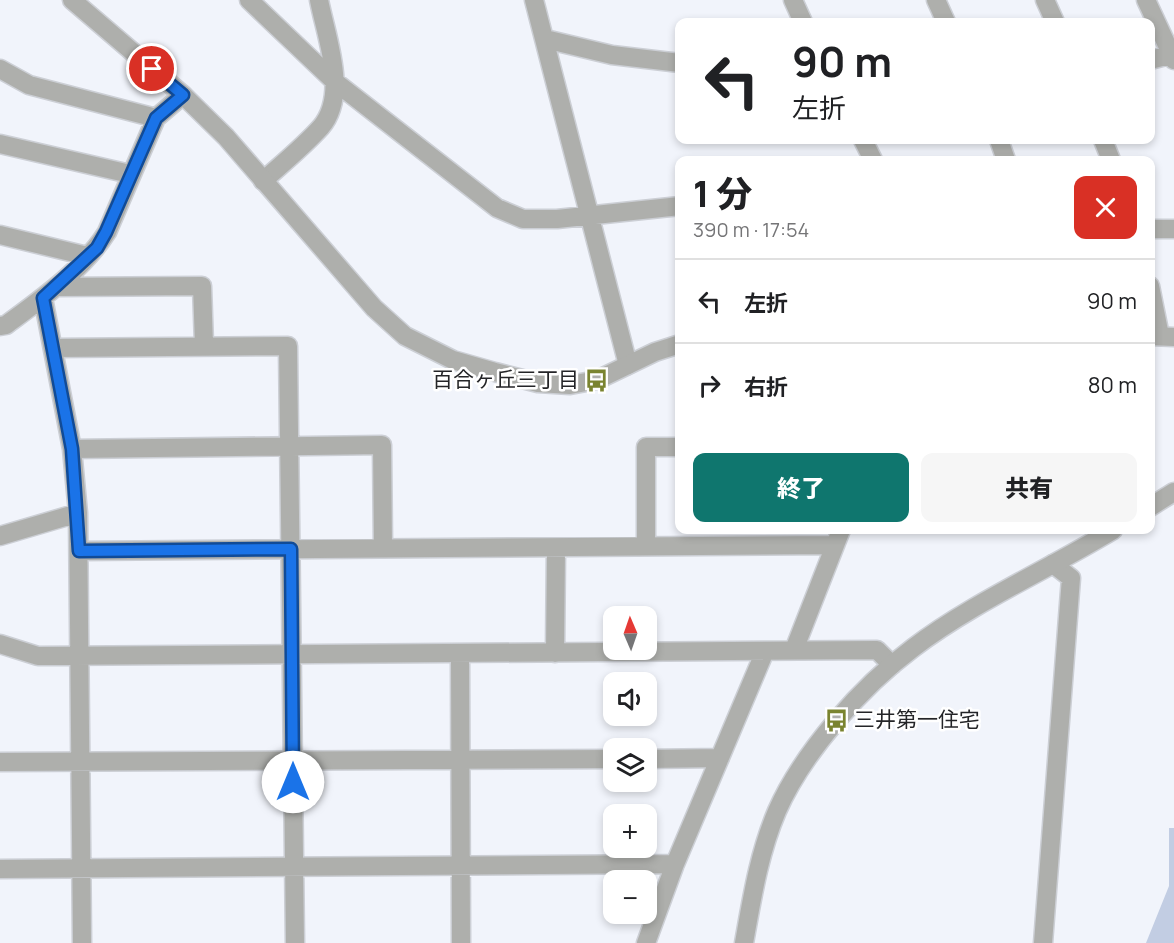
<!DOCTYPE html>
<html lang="ja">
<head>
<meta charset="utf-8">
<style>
  body { margin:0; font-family:Manrope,"Noto Sans JP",sans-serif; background:#f6f6f6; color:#202124; height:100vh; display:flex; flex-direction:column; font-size:22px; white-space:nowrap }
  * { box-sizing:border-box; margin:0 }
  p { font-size:20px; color:#757577 }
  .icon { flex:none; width:33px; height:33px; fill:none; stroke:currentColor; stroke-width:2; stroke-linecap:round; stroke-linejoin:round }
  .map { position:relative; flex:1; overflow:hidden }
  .drawer { position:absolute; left:675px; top:156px; width:480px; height:378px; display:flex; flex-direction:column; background:#fff; border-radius:12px; box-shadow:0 3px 9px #0003 }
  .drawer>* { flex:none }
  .hud { position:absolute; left:675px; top:18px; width:480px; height:126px; border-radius:12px; box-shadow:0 3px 9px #0003; background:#fff; color:#202124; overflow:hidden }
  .needle { width:39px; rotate:358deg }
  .buttons { position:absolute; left:603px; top:606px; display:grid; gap:12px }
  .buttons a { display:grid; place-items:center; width:54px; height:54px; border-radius:12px; background:#fff; box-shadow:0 3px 9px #0003; font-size:30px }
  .pin { position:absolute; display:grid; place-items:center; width:51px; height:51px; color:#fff; margin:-26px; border:3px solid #fff; border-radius:50%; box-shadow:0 2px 6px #0007 }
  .me { position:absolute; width:66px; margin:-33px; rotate:0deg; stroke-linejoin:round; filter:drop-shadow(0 0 4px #0008) }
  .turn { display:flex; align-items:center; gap:21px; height:126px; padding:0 18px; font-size:27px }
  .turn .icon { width:78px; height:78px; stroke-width:2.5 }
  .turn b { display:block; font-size:42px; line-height:51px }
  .round { display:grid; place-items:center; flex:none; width:63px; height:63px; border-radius:12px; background:#f6f6f6 }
  .headline { display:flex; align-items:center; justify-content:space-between; height:102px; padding:0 18px }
  h1 { font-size:36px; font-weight:800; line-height:45px }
  .action { display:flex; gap:12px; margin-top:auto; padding:12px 18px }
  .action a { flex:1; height:69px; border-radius:12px; background:#0f766e; color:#fff; font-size:24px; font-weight:800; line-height:69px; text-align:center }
  .action a+a { background:#f6f6f6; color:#202124 }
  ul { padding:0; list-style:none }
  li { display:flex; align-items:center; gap:18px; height:84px; padding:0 18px; border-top:2px solid #e0e0e0 }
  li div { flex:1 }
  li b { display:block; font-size:22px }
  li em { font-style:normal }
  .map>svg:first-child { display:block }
  .green { fill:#c2cde3 }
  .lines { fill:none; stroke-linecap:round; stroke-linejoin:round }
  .minor-casing { stroke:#cccfd5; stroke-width:21 }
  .tertiary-casing { stroke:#cccfd5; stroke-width:21 }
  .minor { stroke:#aeafac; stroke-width:18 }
  .tertiary { stroke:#aeafac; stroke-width:18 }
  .route-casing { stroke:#114b97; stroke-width:15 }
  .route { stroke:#1a73e8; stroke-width:10 }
  .labels { text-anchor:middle; stroke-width:5; stroke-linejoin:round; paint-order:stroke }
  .poi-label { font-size:21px; fill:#242528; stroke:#fff; text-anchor:end }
</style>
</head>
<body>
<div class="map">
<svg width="1174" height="943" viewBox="0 0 1174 943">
  <rect width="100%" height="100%" fill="#f1f4fb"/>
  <!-- green -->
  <path class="green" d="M 1169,828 L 1174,828 L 1174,943 L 1146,943 L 1169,886 Z"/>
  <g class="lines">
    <defs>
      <path id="minor" d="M 249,0 L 334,81 L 497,208 L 523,219 L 557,219 L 680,206
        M 534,0 L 628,365
        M 793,0 L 803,22
        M 936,0 L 946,22
        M 1045,0 L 1055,22
        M 1146,0 L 1174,60
        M 545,39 L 612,55 L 680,63
        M 1150,60 L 1174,54
        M 0,69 L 29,85 L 156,118
        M 863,140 L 873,160
        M 999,140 L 1006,160
        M 1103,140 L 1111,160
        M 0,144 L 130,174
        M 263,181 C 282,164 304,146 321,127 C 349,94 326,37 319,0
        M 1150,229 L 1174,229
        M 0,235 L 87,256
        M 1150,286 L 1160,336
        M 56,287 L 202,286 L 204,345
        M 43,298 L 72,449 L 78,513 L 82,943
        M 0,326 L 6,325 C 41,299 83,270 107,232 L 156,118 L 183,95
        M 54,348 L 288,346 L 295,943
        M 72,449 L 382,445 L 383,548
        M 0,536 L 78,513
        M 646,546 L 646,447 L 680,447
        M 79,551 L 834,545
        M 0,644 L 38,656 L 877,650 L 892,665
        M 794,650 L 841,530
        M 555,653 L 556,548
        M 460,655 L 461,943
        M 646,759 L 720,758
        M 0,762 L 614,759
        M 0,869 L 675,864
        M 646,943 L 675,864 L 765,651
        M 1043,943 L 1071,578 L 1053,564"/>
      <path id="tertiary" d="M 72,0 L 183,95 L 226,137 L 374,308 L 405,336 L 453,360 L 495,372 L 538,383 L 570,385 L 597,380 L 655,352 L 680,344
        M 1150,336 L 1174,337
        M 1150,507 L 1174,492
        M 744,943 C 752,898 759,853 777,811 C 803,752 862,686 913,648 C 972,603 1049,569 1113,530"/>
    </defs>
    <!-- minor casing -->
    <use href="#minor" class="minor-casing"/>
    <!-- tertiary casing -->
    <use href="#tertiary" class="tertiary-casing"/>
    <!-- minor -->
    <use href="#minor" class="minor"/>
    <!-- tertiary -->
    <use href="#tertiary" class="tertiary"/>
  </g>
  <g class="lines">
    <defs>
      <path id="route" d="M 152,69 L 183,95 L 156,118 L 106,232 L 97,248 L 43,298 L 72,449 L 79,551 L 291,549 L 293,782"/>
    </defs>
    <!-- route casing -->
    <use href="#route" class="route-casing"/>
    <!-- route -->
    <use href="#route" class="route"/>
  </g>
  <!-- icons -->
  <defs>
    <symbol id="bus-bare" viewBox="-9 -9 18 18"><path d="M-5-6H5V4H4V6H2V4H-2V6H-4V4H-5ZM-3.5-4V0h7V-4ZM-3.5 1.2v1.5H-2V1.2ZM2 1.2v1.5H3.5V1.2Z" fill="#7a8430" stroke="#fff" stroke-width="2.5" paint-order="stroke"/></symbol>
  </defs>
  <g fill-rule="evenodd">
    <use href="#bus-bare" x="580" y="364" width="33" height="33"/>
    <use href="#bus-bare" x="820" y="704" width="33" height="33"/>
  </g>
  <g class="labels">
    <!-- poi labels -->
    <g class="poi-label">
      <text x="579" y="387">百合ヶ丘三丁目</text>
      <text x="854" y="727" text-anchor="start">三井第一住宅</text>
    </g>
  </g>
</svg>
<div class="buttons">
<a><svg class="needle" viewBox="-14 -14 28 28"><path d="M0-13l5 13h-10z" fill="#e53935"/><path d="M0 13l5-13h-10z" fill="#757577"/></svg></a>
<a><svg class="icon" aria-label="sound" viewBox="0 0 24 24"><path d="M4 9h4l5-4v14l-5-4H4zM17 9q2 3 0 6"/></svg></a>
<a><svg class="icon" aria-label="layers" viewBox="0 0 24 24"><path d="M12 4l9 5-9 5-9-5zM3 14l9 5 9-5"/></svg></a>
<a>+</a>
<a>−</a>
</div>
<div class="pin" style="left:152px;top:69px;background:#d93025"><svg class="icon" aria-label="arrive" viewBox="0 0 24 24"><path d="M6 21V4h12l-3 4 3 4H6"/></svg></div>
<svg class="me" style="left:293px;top:782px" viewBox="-20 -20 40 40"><circle r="19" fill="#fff"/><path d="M0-13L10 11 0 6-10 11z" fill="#1a73e8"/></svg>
<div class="hud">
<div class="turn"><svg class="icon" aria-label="left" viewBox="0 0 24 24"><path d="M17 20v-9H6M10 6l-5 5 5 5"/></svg><div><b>90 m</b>左折</div></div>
</div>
<section class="drawer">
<div class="headline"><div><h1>1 分</h1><p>390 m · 17:54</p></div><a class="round" style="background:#d93025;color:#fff"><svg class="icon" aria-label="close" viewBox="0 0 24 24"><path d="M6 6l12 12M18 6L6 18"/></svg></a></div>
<ul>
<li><svg class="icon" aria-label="left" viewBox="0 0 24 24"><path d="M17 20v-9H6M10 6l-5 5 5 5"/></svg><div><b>左折</b></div><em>90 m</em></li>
<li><svg class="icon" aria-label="right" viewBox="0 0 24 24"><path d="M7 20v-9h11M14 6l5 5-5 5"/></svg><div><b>右折</b></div><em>80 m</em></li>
</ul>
<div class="action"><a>終了</a><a>共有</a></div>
</section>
</div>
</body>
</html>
